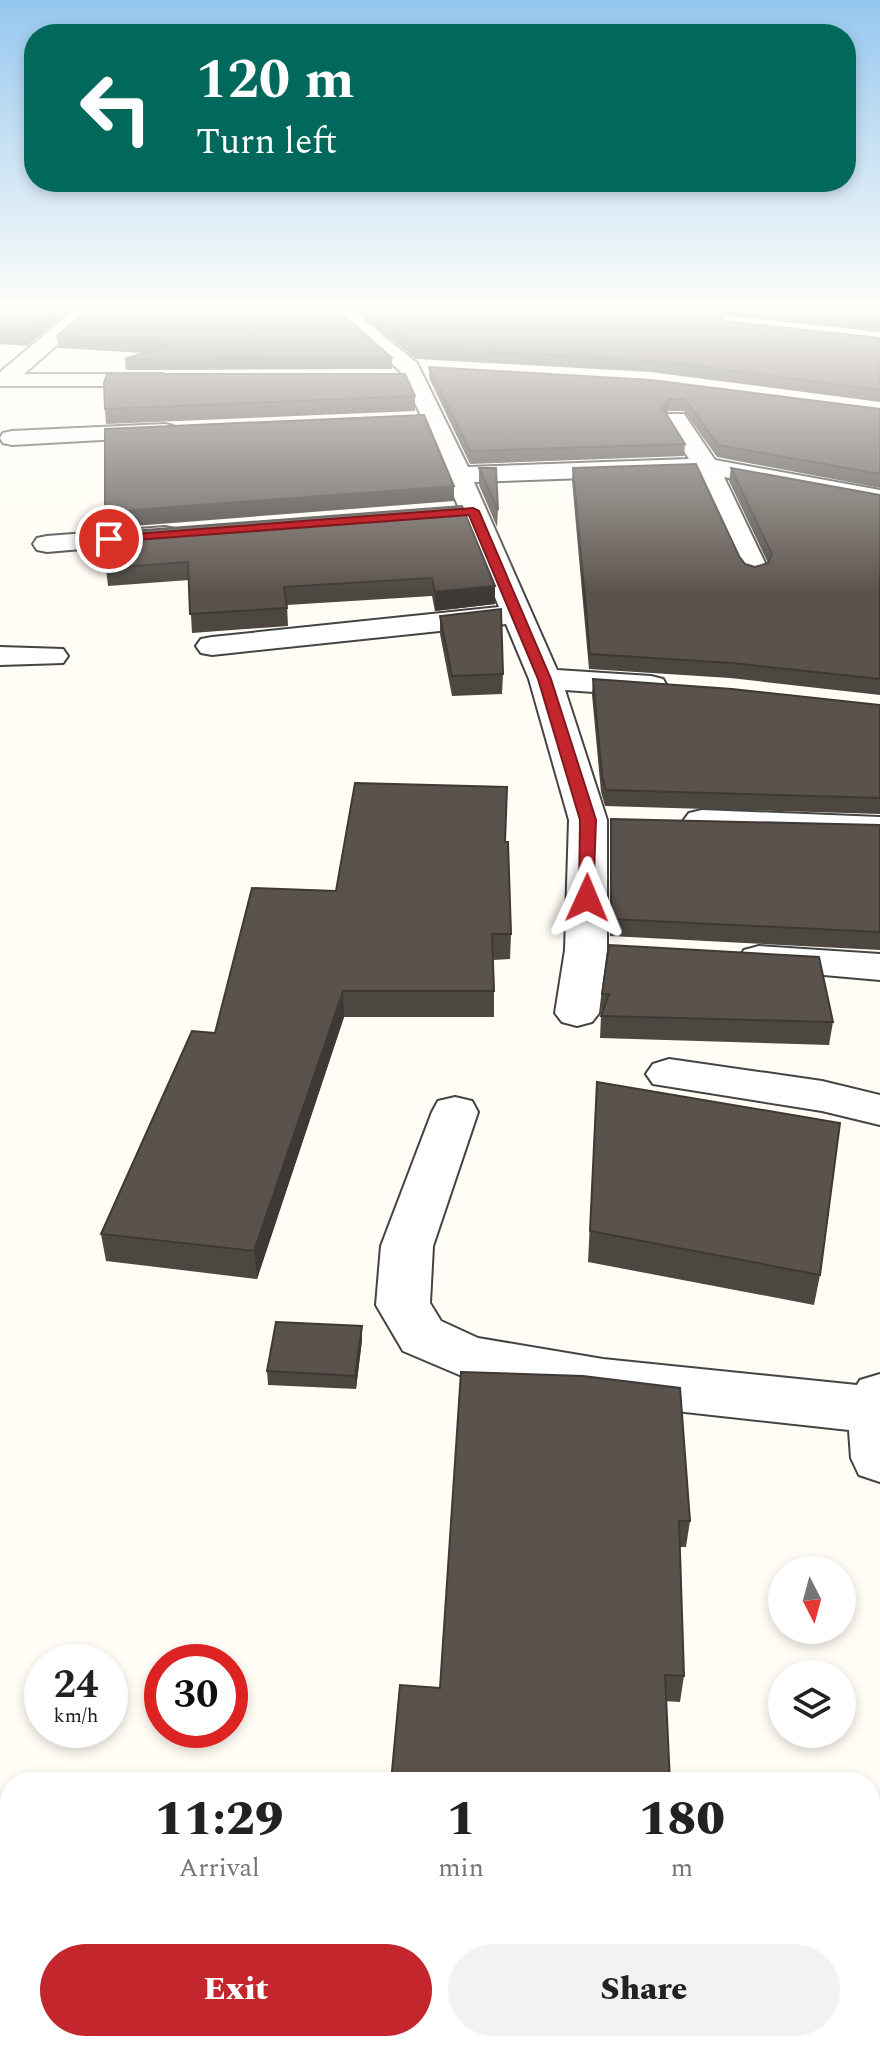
<!DOCTYPE html>
<html lang="en">
<head>
<meta charset="utf-8">
<style>
  body { margin:0; font-family:Spectral,serif; background:#f2f2f2; color:#222; height:100vh; display:flex; flex-direction:column; font-size:30px; white-space:nowrap }
  * { box-sizing:border-box; margin:0 }
  p { font-size:26px; color:#767676 }
  .icon { flex:none; width:44px; height:44px; fill:none; stroke:currentColor; stroke-width:2; stroke-linecap:round; stroke-linejoin:round }
  .map { position:relative; flex:1; overflow:hidden }
  .details { position:absolute; left:0px; top:1772px; width:880px; height:280px; display:flex; flex-direction:column; background:#fff; border-radius:32px 32px 0 0; box-shadow:0 4px 12px #0003 }
  .details>* { flex:none }
  .banner { position:absolute; left:24px; top:24px; width:832px; height:168px; border-radius:32px; box-shadow:0 4px 12px #0003; background:#00695c; color:#fff; overflow:hidden }
  .needle { width:52px; rotate:174deg }
  .buttons { position:absolute; left:768px; top:1556px; display:grid; gap:16px }
  .buttons a { display:grid; place-items:center; width:88px; height:88px; border-radius:50%; background:#fff; box-shadow:0 4px 12px #0003; font-size:40px }
  .speed { position:absolute; left:24px; top:1644px; display:flex; gap:16px; font-size:40px; font-weight:700; text-align:center }
  .speed>* { display:grid; place-content:center; width:104px; height:104px; border-radius:50%; background:#fff; box-shadow:0 4px 12px #0003; line-height:1 }
  .speed small { font-size:20px; font-weight:400 }
  .speed .limit { border:12px solid #d22; background:#fff; color:#111 }
  .pin { position:absolute; display:grid; place-items:center; width:68px; height:68px; color:#fff; margin:-34px; border:4px solid #fff; border-radius:50%; box-shadow:0 2px 8px #0007 }
  .me { position:absolute; width:88px; margin:-44px; rotate:1deg; stroke-linejoin:round; filter:drop-shadow(0 0 6px #0008) }
  .turn { display:flex; align-items:center; gap:28px; height:168px; padding:0 40px; font-size:36px }
  .turn .icon { width:104px; height:104px; stroke-width:2.5 }
  .turn b { display:block; font-size:56px; line-height:68px }
  .eta { display:flex; justify-content:space-evenly; align-items:center; height:136px; text-align:center }
  .eta b { font-size:48px; font-weight:800; line-height:56px }
  .cta { display:flex; gap:16px; margin-top:auto; padding:16px 40px }
  .cta a { flex:1; height:92px; border-radius:48px; background:#c4262e; color:#fff; font-size:32px; font-weight:800; line-height:92px; text-align:center }
  .cta a+a { background:#f2f2f2; color:#222 }
  .map>svg:first-child { display:block }
  .lines { fill:none; stroke-linecap:round; stroke-linejoin:round }
  .minor-casing { stroke:#444; stroke-width:4 }
  .minor { fill:#fff; fill-rule:evenodd }
  .wall { fill:#4d4742 }
  .shaded-wall { fill:#3f3936 }
  .building { fill:#5a524d; stroke:#3f3936; stroke-width:2 }
  .route { fill:#c4262e; stroke:#7f191e; stroke-width:2 }
</style>
</head>
<body>
<div class="map">
<svg width="880" height="2052" viewBox="0 0 880 2052">
  <rect width="100%" height="100%" fill="#fffdf5"/>
  <g class="lines">
    <defs>
      <path id="minor" d="M 79,306 L 101,306 L 24,374 L 163,374 L 174,381 L 171,386 L 0,386 L 0,372 Z
        M 325,306 L 347,306 L 417,363 L 468,467 L 689,459 L 664,419 L 668,414 L 684,414 L 715,460 L 880,490 L 880,506 L 724,477 L 768,569 L 764,575 L 754,578 L 744,575 L 740,569 L 697,474 L 474,482 L 557,670 L 651,676 L 663,679 L 667,686 L 663,693 L 651,696 L 565,690 L 607,820 L 607,950 L 599,1013 L 592,1022 L 577,1026 L 562,1022 L 555,1013 L 565,950 L 569,820 L 529,679 L 506,624 L 212,655 L 201,653 L 196,646 L 201,639 L 212,637 L 499,607 L 423,420 L 400,371 Z
        M 165,424 L 173,426 L 177,431 L 173,436 L 12,445 L 3,443 L 0,438 L 3,433 L 12,431 Z
        M 165,527 L 175,529 L 179,535 L 175,541 L 47,552 L 37,550 L 33,544 L 37,538 L 47,536 Z
        M 0,647 L 63,649 L 68,656 L 63,663 L 0,665 Z
        M 702,810 L 880,817 L 880,839 L 702,832 L 689,829 L 683,821 L 689,813 Z
        M 759,946 L 880,954 L 880,980 L 744,968 L 738,959 L 744,950 Z
        M 669,1059 L 822,1081 L 880,1095 L 880,1125 L 822,1111 L 653,1084 L 646,1074 L 653,1064 Z
        M 455,1097 L 472,1101 L 478,1112 L 433,1246 L 430,1303 L 441,1321 L 478,1338 L 603,1359 L 857,1385 L 860,1380 L 880,1374 L 880,1482 L 859,1475 L 851,1458 L 849,1430 L 603,1403 L 469,1379 L 403,1351 L 376,1305 L 381,1246 L 432,1112 L 438,1101 Z"/>
    </defs>
    <!-- minor casing -->
    <use href="#minor" class="minor-casing"/>
    <!-- minor -->
    <use href="#minor" class="minor"/>
  </g>
  <!-- wall -->
  <path class="wall" d="M 0,306 L 75,306 L 27,346 L 0,344 Z
    M 350,306 L 880,306 L 880,332 L 729,316 L 722,320 L 880,338 L 880,402 L 650,372 L 416,359 Z
    M 57,336 L 392,358 L 392,369 L 126,370 L 125,359 L 143,353 L 58,348 Z
    M 429,367 L 880,409 L 880,488 L 717,457 L 684,411 L 668,411 L 666,413 L 685,444 L 684,456 L 470,464 L 429,378 Z
    M 415,396 L 415,411 L 106,424 L 105,409 Z
    M 479,468 L 498,510 L 497,527 L 479,485 Z
    M 573,468 L 739,556 L 745,564 L 755,567 L 768,563 L 729,481 L 731,468 L 880,495 L 880,695 L 730,678 L 589,669 L 572,481 Z
    M 106,533 L 495,586 L 495,604 L 435,611 L 432,596 L 287,605 L 288,626 L 192,633 L 189,580 L 108,586 L 106,568 Z
    M 440,616 L 503,674 L 502,694 L 452,696 L 440,634 Z
    M 593,679 L 880,705 L 880,814 L 605,806 L 601,792 L 592,695 Z
    M 611,819 L 880,825 L 880,950 L 610,936 L 610,835 Z
    M 505,842 L 511,934 L 510,959 L 493,960 L 494,991 L 494,1017 L 344,1017 L 257,1279 L 106,1261 L 101,1234 L 215,1033 L 336,891 Z
    M 609,945 L 833,1022 L 829,1045 L 600,1038 L 602,994 Z
    M 597,1082 L 820,1275 L 814,1305 L 588,1262 Z
    M 362,1340 L 356,1389 L 268,1385 L 267,1371 Z
    M 461,1372 L 690,1521 L 686,1547 L 679,1547 L 684,1676 L 680,1702 L 440,1688 Z"/>
  <!-- shaded-wall -->
  <path class="shaded-wall" d="M 60,306 L 75,306 L 27,346 L 25,334 Z
    M 730,306 L 729,316 L 716,324 L 717,314 Z
    M 669,399 L 668,411 L 661,419 L 662,407 Z
    M 454,486 L 454,501 L 108,528 L 105,512 Z
    M 495,586 L 495,604 L 435,611 L 435,592 Z
    M 343,991 L 344,1017 L 257,1279 L 254,1251 Z
    M 362,1326 L 362,1340 L 356,1389 L 355,1376 Z"/>
  <!-- building -->
  <path class="building" d="M 0,306 L 60,306 L 25,334 L 0,333 Z
    M 92,306 L 333,306 L 392,358 L 125,359 L 173,343 L 57,336 Z
    M 363,306 L 730,306 L 717,314 L 723,321 L 880,338 L 880,390 L 651,360 L 416,348 Z
    M 736,306 L 880,306 L 880,321 Z
    M 429,367 L 651,380 L 880,409 L 880,474 L 718,445 L 685,399 L 669,399 L 662,407 L 685,444 L 470,451 Z
    M 107,374 L 405,374 L 415,396 L 105,409 L 104,383 Z
    M 424,415 L 454,486 L 105,512 L 105,429 Z
    M 696,464 L 739,556 L 745,564 L 755,567 L 768,563 L 772,554 L 731,468 L 880,495 L 880,679 L 732,663 L 590,654 L 573,468 Z
    M 479,468 L 496,468 L 498,510 Z
    M 462,506 L 495,586 L 435,592 L 432,578 L 284,587 L 287,608 L 190,614 L 188,562 L 106,568 L 106,533 Z
    M 501,609 L 503,674 L 452,676 L 440,616 Z
    M 593,679 L 732,689 L 880,705 L 880,798 L 606,790 L 602,776 Z
    M 355,783 L 507,787 L 505,842 L 508,842 L 511,934 L 492,934 L 494,991 L 343,991 L 254,1251 L 101,1234 L 192,1031 L 215,1033 L 252,888 L 336,891 Z
    M 611,819 L 880,825 L 880,932 L 611,919 Z
    M 609,945 L 819,957 L 833,1022 L 601,1016 L 609,994 L 602,994 Z
    M 597,1082 L 840,1123 L 820,1275 L 590,1231 Z
    M 276,1322 L 362,1326 L 355,1376 L 267,1371 Z
    M 461,1372 L 583,1376 L 680,1388 L 690,1521 L 679,1521 L 684,1676 L 665,1675 L 670,1782 L 391,1782 L 400,1685 L 440,1688 Z
    M 443,2042 L 704,2042 L 704,2052 L 442,2052 Z"/>
  <!-- sky -->
  <linearGradient id="sky" x2="0" y2="1"><stop stop-color="#95c6ee"/><stop offset="0.52" stop-color="#fffefa"/><stop offset="1" stop-color="#fffefa" stop-opacity="0"/></linearGradient>
  <rect width="880" height="593" fill="url(#sky)"/>
  <!-- route -->
  <path class="route" d="M 473,508 L 479,511 L 551,679 L 596,820 L 593,901 L 581,901 L 579,898 L 580,820 L 538,679 L 469,515 L 109,542 L 103,539 L 109,536 Z"/>
</svg>
<div class="buttons">
<a><svg class="needle" viewBox="-14 -14 28 28"><path d="M0-13l5 13h-10z" fill="#e53935"/><path d="M0 13l5-13h-10z" fill="#767676"/></svg></a>
<a><svg class="icon" aria-label="layers" viewBox="0 0 24 24"><path d="M12 4l9 5-9 5-9-5zM3 14l9 5 9-5"/></svg></a>
</div>
<div class="speed"><div>24<small>km/h</small></div><div class="limit">30</div></div>
<div class="pin" style="left:109px;top:539px;background:#d93025"><svg class="icon" aria-label="arrive" viewBox="0 0 24 24"><path d="M6 21V4h12l-3 4 3 4H6"/></svg></div>
<svg class="me" style="left:587px;top:898px" viewBox="-20 -20 40 40"><path d="M0-17L14 15 0 8-14 15z" fill="#c4262e" stroke="#fff" stroke-width="4"/></svg>
<div class="banner">
<div class="turn"><svg class="icon" aria-label="left" viewBox="0 0 24 24"><path d="M17 20v-9H6M10 6l-5 5 5 5"/></svg><div><b>120 m</b>Turn left</div></div>
</div>
<section class="details">
<div class="eta">
<div><b>11:29</b><p>Arrival</p></div>
<div><b>1</b><p>min</p></div>
<div><b>180</b><p>m</p></div>
</div>
<div class="cta"><a>Exit</a><a>Share</a></div>
</section>
</div>
</body>
</html>
